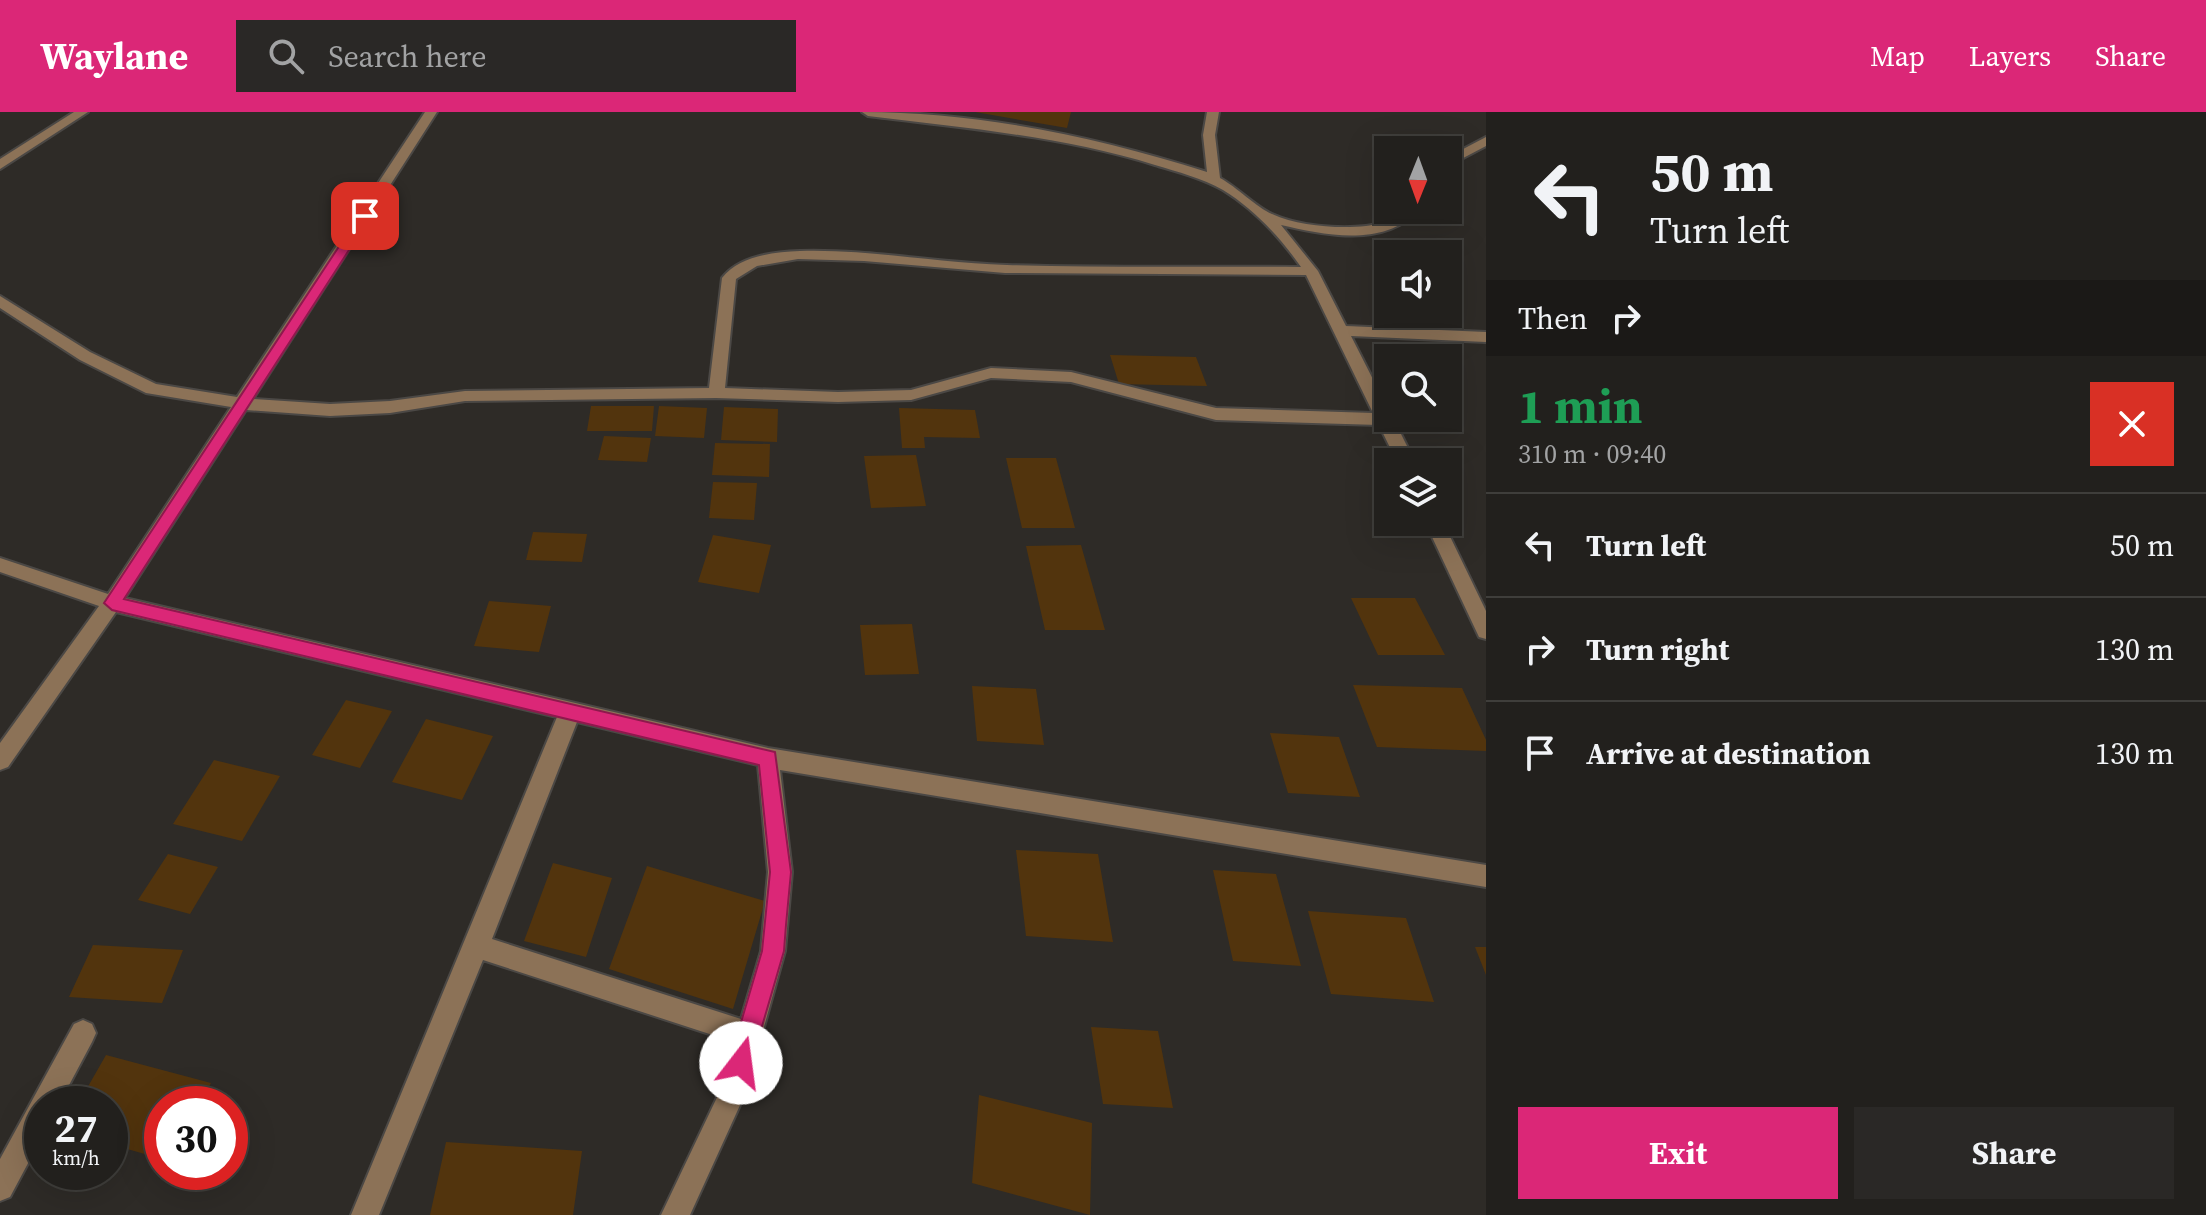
<!DOCTYPE html>
<html lang="en">
<head>
<meta charset="utf-8">
<style>
  body { margin:0; font-family:"Source Serif 4",serif; background:#2a2826; color:#f1f3f6; height:100vh; display:flex; flex-direction:column; font-size:30px; white-space:nowrap }
  * { box-sizing:border-box; margin:0 }
  p { font-size:26px; color:#a2a3a4 }
  .icon { flex:none; width:44px; height:44px; fill:none; stroke:currentColor; stroke-width:2; stroke-linecap:round; stroke-linejoin:round }
  .map { position:relative; flex:1; overflow:hidden }
  .panel { display:flex; flex-direction:column; background:#22201d; width:720px }
  .panel>* { flex:none }
  .banner { background:#22201d; color:#f1f3f6; overflow:hidden }
  .needle { width:52px; rotate:181deg }
  .fabs { position:absolute; left:1374px; top:24px; display:grid; gap:16px }
  .fabs a { display:grid; place-items:center; width:88px; height:88px; border-radius:0px; background:#22201d; box-shadow:0 8px 32px #0002,0 0 0 2px #3f3e3b; font-size:40px }
  .speed { position:absolute; left:24px; top:974px; display:flex; gap:16px; font-size:40px; font-weight:700; text-align:center }
  .speed>* { display:grid; place-content:center; width:104px; height:104px; border-radius:50%; background:#22201d; box-shadow:0 8px 32px #0002,0 0 0 2px #3f3e3b; line-height:1 }
  .speed small { font-size:20px; font-weight:400 }
  .speed .limit { border:12px solid #d22; background:#fff; color:#111 }
  .pin { position:absolute; display:grid; place-items:center; width:68px; height:68px; color:#fff; margin:-34px; border-radius:16px; box-shadow:0 4px 12px #0006 }
  .me { position:absolute; width:88px; margin:-44px; rotate:15deg; stroke-linejoin:round; filter:drop-shadow(0 0 6px #0008) }
  .turn { display:flex; align-items:center; gap:28px; height:168px; padding:0 32px; font-size:36px }
  .turn .icon { width:104px; height:104px; stroke-width:2.5 }
  .turn b { display:block; font-size:56px; line-height:68px }
  .then { display:flex; align-items:center; height:76px; padding:0 32px; background:#0003; gap:16px; font-size:30px }
  .round { display:grid; place-items:center; flex:none; width:84px; height:84px; border-radius:0px; background:#2a2826 }
  .headline { display:flex; align-items:center; justify-content:space-between; height:136px; padding:0 32px }
  h1 { font-size:48px; font-weight:700; line-height:60px; color:#1e9e55 }
  .cta { display:flex; gap:16px; margin-top:auto; padding:16px 32px }
  .cta a { flex:1; height:92px; border-radius:0px; background:#db2777; color:#fff; font-size:32px; font-weight:700; line-height:92px; text-align:center }
  .cta a+a { background:#2a2826; color:#f1f3f6 }
  ul { padding:0; list-style:none }
  li { display:flex; align-items:center; gap:24px; height:104px; padding:0 32px; border-top:2px solid #3f3e3b }
  li div { flex:1 }
  li b { display:block; font-size:30px }
  li em { font-style:normal }
  header { display:flex; align-items:center; gap:48px; box-sizing:border-box; height:112px; padding:0 40px; background:#db2777; color:#fff }
  header strong { font-size:38px }
  nav { display:flex; gap:44px; margin-inline-start:auto; font-size:28px }
  .search { width:560px; height:72px; background:#2a2826; display:flex; align-items:center; gap:20px; box-sizing:border-box; padding:0 28px; border-radius:0px; color:#a2a3a4; font-size:30px }
  main { display:flex; flex:1; min-height:0 }
  .map>svg:first-child { display:block }
  .building { fill:#52340d }
  .lines { fill:none; stroke-linecap:round; stroke-linejoin:round }
  .minor-casing { stroke:#4b4845; stroke-width:4 }
  .minor { fill:#8c7257; fill-rule:evenodd }
  .route { fill:#db2777; stroke:#8e194d; stroke-width:2 }
</style>
</head>
<body>
<header>
<strong>Waylane</strong>
<div class="search"><svg class="icon" aria-label="search" viewBox="0 0 24 24"><circle cx="10" cy="10" r="6"/><path d="M15 15l6 6"/></svg>Search here</div>
<nav><a>Map</a><a>Layers</a><a>Share</a></nav>
</header>
<main>
<div class="map">
<svg width="1486" height="1103" viewBox="0 0 1486 1103">
  <rect width="100%" height="100%" fill="#2e2b27"/>
  <!-- building -->
  <path class="building" d="M 975,0 L 1071,0 L 1067,16 Z
    M 1110,243 L 1196,245 L 1207,274 L 1119,272 Z
    M 591,294 L 654,294 L 652,319 L 587,319 Z
    M 659,294 L 707,296 L 704,326 L 655,324 Z
    M 724,295 L 778,297 L 777,330 L 721,328 Z
    M 899,296 L 975,298 L 980,326 L 924,325 L 925,336 L 902,336 Z
    M 604,324 L 651,326 L 647,350 L 598,348 Z
    M 715,331 L 770,332 L 769,365 L 712,363 Z
    M 916,343 L 926,394 L 871,396 L 864,344 Z
    M 1006,346 L 1056,346 L 1075,416 L 1022,416 Z
    M 713,370 L 757,371 L 754,408 L 709,406 Z
    M 533,420 L 587,422 L 582,450 L 526,448 Z
    M 713,423 L 771,433 L 759,481 L 698,470 Z
    M 1081,433 L 1105,518 L 1045,518 L 1026,434 Z
    M 1351,486 L 1415,486 L 1445,543 L 1378,543 Z
    M 489,489 L 551,494 L 539,540 L 474,534 Z
    M 912,512 L 919,562 L 865,563 L 860,513 Z
    M 1353,573 L 1462,576 L 1486,628 L 1486,639 L 1377,635 Z
    M 972,574 L 1036,577 L 1044,633 L 977,629 Z
    M 346,588 L 392,599 L 360,656 L 312,643 Z
    M 426,607 L 493,624 L 462,688 L 392,670 Z
    M 1270,621 L 1339,625 L 1360,685 L 1288,681 Z
    M 214,648 L 280,664 L 242,729 L 173,712 Z
    M 1016,738 L 1098,742 L 1113,830 L 1026,824 Z
    M 168,742 L 218,755 L 190,802 L 138,788 Z
    M 553,751 L 612,766 L 586,845 L 524,829 Z
    M 647,754 L 765,789 L 733,897 L 609,857 Z
    M 1213,758 L 1276,762 L 1301,854 L 1233,849 Z
    M 1308,799 L 1406,806 L 1434,890 L 1331,882 Z
    M 93,833 L 183,838 L 162,891 L 69,885 Z
    M 1475,835 L 1486,835 L 1486,863 Z
    M 1091,915 L 1158,919 L 1173,996 L 1103,992 Z
    M 106,943 L 211,971 L 200,992 L 162,992 L 162,1047 L 110,1032 L 110,992 L 78,992 Z
    M 979,983 L 1092,1011 L 1090,1103 L 972,1071 Z
    M 446,1030 L 582,1039 L 573,1103 L 430,1103 Z"/>
  <g class="lines">
    <defs>
      <path id="minor" d="M 74,0 L 88,0 L 0,57 L 0,47 Z
        M 425,0 L 437,0 L 253,287 L 330,292 L 390,289 L 465,279 L 709,276 L 722,166 C 739,144 773,140 800,139 C 869,137 938,151 1007,153 C 1105,156 1203,154 1301,155 C 1280,125 1254,97 1223,78 C 1202,66 1178,60 1155,53 C 1062,24 965,16 868,4 L 862,0 C 978,0 1097,25 1207,60 L 1203,23 L 1207,0 L 1219,0 L 1215,23 L 1220,66 C 1237,75 1257,96 1272,102 C 1298,114 1338,117 1366,114 C 1386,112 1399,98 1419,98 C 1384,136 1324,123 1281,113 L 1318,159 L 1346,214 L 1486,220 L 1486,230 L 1351,224 L 1388,297 L 1388,306 L 1393,306 L 1415,350 L 1397,350 L 1379,313 L 1216,308 L 1071,270 L 991,266 L 911,288 L 838,290 L 716,286 L 465,289 L 390,301 L 330,304 L 246,298 L 125,486 L 768,636 L 1486,753 L 1486,775 L 780,658 L 792,760 L 785,839 L 746,980 L 690,1103 L 661,1103 L 721,977 L 734,930 L 483,848 L 379,1103 L 351,1103 L 557,605 L 116,500 L 8,655 L 0,658 L 0,631 L 99,494 L 0,460 L 0,446 L 108,482 L 231,295 L 146,281 L 80,248 L 0,196 L 0,184 L 90,240 L 156,272 L 237,285 ZM 798,147 L 864,149 L 1005,161 L 1306,163 L 1373,301 L 1216,296 L 1071,260 L 991,256 L 911,278 L 838,280 L 725,276 L 736,167 L 757,154 ZM 577,610 L 758,653 L 768,760 L 761,839 L 741,907 L 492,827 Z
        M 1486,25 L 1486,34 L 1448,54 L 1448,45 Z
        M 1425,410 L 1443,410 L 1486,499 L 1486,527 L 1479,525 Z
        M 83,908 L 92,912 L 96,921 L 92,930 L 59,992 L 42,992 L 42,1025 L 10,1085 L 0,1089 L 0,1047 L 74,912 Z"/>
    </defs>
    <!-- minor casing -->
    <use href="#minor" class="minor-casing"/>
    <!-- minor -->
    <use href="#minor" class="minor"/>
  </g>
  <!-- route -->
  <path class="route" d="M 365,100 L 371,104 L 124,487 L 775,640 L 791,760 L 786,813 L 784,839 L 749,959 L 741,963 L 732,959 L 729,951 L 762,839 L 770,760 L 759,653 L 112,498 L 104,491 L 359,104 Z"/>
</svg>
<div class="fabs">
<a><svg class="needle" viewBox="-14 -14 28 28"><path d="M0-13l5 13h-10z" fill="#e53935"/><path d="M0 13l5-13h-10z" fill="#a2a3a4"/></svg></a>
<a><svg class="icon" aria-label="sound" viewBox="0 0 24 24"><path d="M4 9h4l5-4v14l-5-4H4zM17 9q2 3 0 6"/></svg></a>
<a><svg class="icon" aria-label="search" viewBox="0 0 24 24"><circle cx="10" cy="10" r="6"/><path d="M15 15l6 6"/></svg></a>
<a><svg class="icon" aria-label="layers" viewBox="0 0 24 24"><path d="M12 4l9 5-9 5-9-5zM3 14l9 5 9-5"/></svg></a>
</div>
<div class="speed"><div>27<small>km/h</small></div><div class="limit">30</div></div>
<div class="pin" style="left:365px;top:104px;background:#d93025"><svg class="icon" aria-label="arrive" viewBox="0 0 24 24"><path d="M6 21V4h12l-3 4 3 4H6"/></svg></div>
<svg class="me" style="left:741px;top:951px" viewBox="-20 -20 40 40"><circle r="19" fill="#fff"/><path d="M0-13L10 11 0 6-10 11z" fill="#db2777"/></svg>
</div>
<section class="panel">
<div class="banner">
<div class="turn"><svg class="icon" aria-label="left" viewBox="0 0 24 24"><path d="M17 20v-9H6M10 6l-5 5 5 5"/></svg><div><b>50 m</b>Turn left</div></div>
<div class="then">Then<svg class="icon" aria-label="right" viewBox="0 0 24 24"><path d="M7 20v-9h11M14 6l5 5-5 5"/></svg></div>
</div>
<div class="headline"><div><h1>1 min</h1><p>310 m · 09:40</p></div><a class="round" style="background:#d93025;color:#fff"><svg class="icon" aria-label="close" viewBox="0 0 24 24"><path d="M6 6l12 12M18 6L6 18"/></svg></a></div>
<ul>
<li><svg class="icon" aria-label="left" viewBox="0 0 24 24"><path d="M17 20v-9H6M10 6l-5 5 5 5"/></svg><div><b>Turn left</b></div><em>50 m</em></li>
<li><svg class="icon" aria-label="right" viewBox="0 0 24 24"><path d="M7 20v-9h11M14 6l5 5-5 5"/></svg><div><b>Turn right</b></div><em>130 m</em></li>
<li><svg class="icon" aria-label="arrive" viewBox="0 0 24 24"><path d="M6 21V4h12l-3 4 3 4H6"/></svg><div><b>Arrive at destination</b></div><em>130 m</em></li>
</ul>
<div class="cta"><a>Exit</a><a>Share</a></div>
</section>
</main>
</body>
</html>
